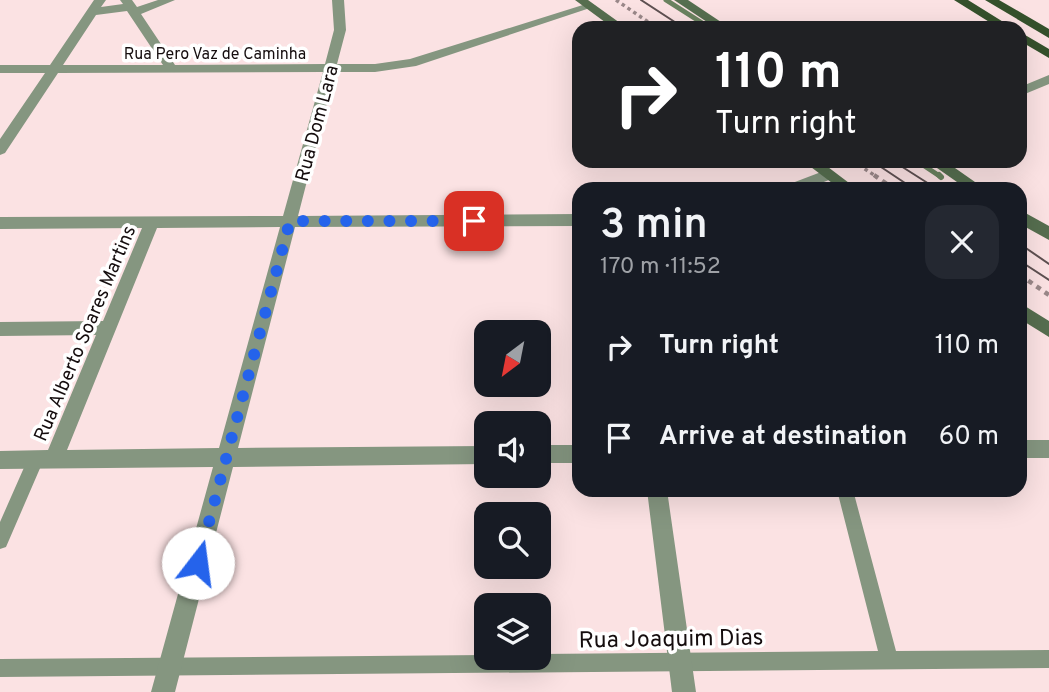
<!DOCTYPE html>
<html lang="en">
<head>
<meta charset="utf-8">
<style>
  body { margin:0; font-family:Overpass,sans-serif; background:#242831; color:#f1f3f6; height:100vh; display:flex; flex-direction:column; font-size:26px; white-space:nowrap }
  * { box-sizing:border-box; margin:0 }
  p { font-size:23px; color:#9ea1a6 }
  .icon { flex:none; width:38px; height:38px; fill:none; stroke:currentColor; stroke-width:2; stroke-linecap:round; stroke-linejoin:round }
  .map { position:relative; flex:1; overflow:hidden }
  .panel { position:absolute; left:572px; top:182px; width:455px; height:315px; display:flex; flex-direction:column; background:#171b24; border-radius:21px; box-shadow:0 7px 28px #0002 }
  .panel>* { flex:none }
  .guide { position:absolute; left:572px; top:21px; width:455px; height:147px; border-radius:21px; box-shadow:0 7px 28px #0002; background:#202124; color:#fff; overflow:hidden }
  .needle { width:46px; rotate:212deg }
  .controls { position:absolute; left:474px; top:320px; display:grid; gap:14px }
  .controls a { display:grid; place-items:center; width:77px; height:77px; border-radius:14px; background:#171b24; box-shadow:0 7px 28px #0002; font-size:35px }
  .pin { position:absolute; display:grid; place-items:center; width:60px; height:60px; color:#fff; margin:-30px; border-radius:14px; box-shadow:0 4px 10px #0006 }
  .me { position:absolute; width:77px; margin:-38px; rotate:15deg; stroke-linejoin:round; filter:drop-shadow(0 0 5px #0008) }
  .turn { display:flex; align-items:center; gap:24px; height:147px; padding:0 28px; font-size:32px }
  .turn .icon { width:91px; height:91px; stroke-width:2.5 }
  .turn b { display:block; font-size:49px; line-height:60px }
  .round { display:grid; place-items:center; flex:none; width:74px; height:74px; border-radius:21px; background:#242831 }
  .overview { display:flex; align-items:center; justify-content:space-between; height:119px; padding:0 28px }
  h1 { font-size:42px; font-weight:600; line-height:52px }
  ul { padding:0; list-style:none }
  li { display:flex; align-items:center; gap:21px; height:91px; padding:0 28px }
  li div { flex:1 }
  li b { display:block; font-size:26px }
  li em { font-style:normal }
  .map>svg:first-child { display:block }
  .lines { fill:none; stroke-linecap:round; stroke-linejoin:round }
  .stream-far1 { stroke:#6a825f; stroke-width:5 }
  .stream { stroke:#6a825f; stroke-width:6 }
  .path-far1 { stroke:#9a8889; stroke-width:3.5; stroke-dasharray:3.5 3.5; stroke-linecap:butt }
  .path { stroke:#9a8889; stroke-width:4.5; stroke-dasharray:5 5; stroke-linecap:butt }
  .lane { fill:#859680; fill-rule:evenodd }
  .street { fill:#859680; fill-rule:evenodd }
  .secondary { fill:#566e4f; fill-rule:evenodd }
  .primary { fill:#35512c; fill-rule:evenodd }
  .tram { stroke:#5e5051; stroke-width:2 }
  .route { stroke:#2563eb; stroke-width:12; stroke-dasharray:0 21.6 }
  .labels { text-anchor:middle; stroke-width:7; stroke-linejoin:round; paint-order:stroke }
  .far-street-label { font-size:16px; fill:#150d0e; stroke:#fff }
  .street-label { font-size:19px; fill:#150d0e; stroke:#fff }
  .near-street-label { font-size:23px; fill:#150d0e; stroke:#fff }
</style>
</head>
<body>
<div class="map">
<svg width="1049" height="692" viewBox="0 0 1049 692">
  <rect width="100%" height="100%" fill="#fbe2e3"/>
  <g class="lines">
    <!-- stream-far1 -->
    <path class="stream-far1" d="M 666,0 L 710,28
      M 917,161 L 941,177"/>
    <!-- stream -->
    <path class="stream" d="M 939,175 L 941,177"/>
    <!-- path-far1 -->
    <path class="path-far1" d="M 616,0 L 657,28
      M 853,161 L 877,177"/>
    <!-- path -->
    <path class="path" d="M 874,175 L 894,189
      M 1020,275 L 1049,295"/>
    <!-- lane -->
    <path class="lane" d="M 36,452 L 42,454 L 44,459 L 6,547 L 0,549 L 0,522 L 30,454 Z
      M 837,490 L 853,490 L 896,651 L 1049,650 L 1049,668 L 0,677 L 0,659 L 486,655 L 486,658 L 539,658 L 539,654 L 878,651 Z"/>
    <!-- street -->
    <path class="street" d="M 94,0 L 106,0 L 101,7 L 123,4 L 120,0 L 132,0 L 137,7 L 158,0 L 175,0 L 141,14 L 175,65 L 325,64 L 334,30 L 332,0 L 344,0 L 346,30 L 337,64 L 375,64 L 410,59 L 586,4 L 596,6 L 416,66 L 375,72 L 335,72 L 298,216 L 579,214 L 579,226 L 295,227 L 238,448 L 486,446 L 486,464 L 233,467 L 175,692 L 151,692 L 213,467 L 0,469 L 0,451 L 48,450 L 96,335 L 0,336 L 0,322 L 103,321 L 142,228 L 0,229 L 0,217 L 283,216 L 323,72 L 58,73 L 5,153 L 0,155 L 0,139 L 45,73 L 0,73 L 0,65 L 50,65 ZM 127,11 L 163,65 L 63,65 L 96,15 ZM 280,227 L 219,448 L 67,450 L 157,228 Z
      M 1049,75 L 1049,84 L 1020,96 L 1020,87 Z
      M 829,169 L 836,174 L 834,178 L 806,189 L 785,189 L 787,185 Z
      M 1020,440 L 1049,440 L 1049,458 L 1020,458 Z
      M 539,445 L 579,445 L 579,463 L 539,463 Z
      M 647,490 L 667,490 L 696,692 L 672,692 Z"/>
    <!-- secondary -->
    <path class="secondary" d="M 575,0 L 588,0 L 627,28 L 613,28 Z
      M 674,0 L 688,0 L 730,28 L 716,28 Z
      M 803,161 L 820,161 L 857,189 L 840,189 Z
      M 927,161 L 945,161 L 985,189 L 967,189 Z
      M 1020,210 L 1049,226 L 1049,240 L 1020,224 Z
      M 1020,303 L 1049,321 L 1049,337 L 1020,319 Z"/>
    <!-- primary -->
    <path class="primary" d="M 954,0 L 968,0 L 1013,28 L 999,28 Z
      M 985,0 L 999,0 L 1049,29 L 1049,38 Z
      M 1020,32 L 1049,49 L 1049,58 L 1020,41 Z"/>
    <!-- tram -->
    <path class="tram" d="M 641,0 L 684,28
      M 872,161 L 914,189
      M 893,161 L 937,189
      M 1020,244 L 1049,264
      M 1020,261 L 1049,280"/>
  </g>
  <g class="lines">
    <!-- route -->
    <path class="route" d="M 198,563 L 290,221 L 474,221"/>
  </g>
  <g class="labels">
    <!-- far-street labels -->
    <g class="far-street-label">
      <text x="215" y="59">Rua Pero Vaz de Caminha</text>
    </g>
    <!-- street labels -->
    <g class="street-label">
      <text transform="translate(316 123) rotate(-75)" y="7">Rua Dom Lara</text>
      <text transform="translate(84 333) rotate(-67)" y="7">Rua Alberto Soares Martins</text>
    </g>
    <!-- near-street labels -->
    <g class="near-street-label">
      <text transform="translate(671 638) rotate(-1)" y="8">Rua Joaquim Dias</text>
    </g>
  </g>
</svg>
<div class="controls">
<a><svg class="needle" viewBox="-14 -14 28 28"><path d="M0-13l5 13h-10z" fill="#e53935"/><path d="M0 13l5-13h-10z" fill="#9ea1a6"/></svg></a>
<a><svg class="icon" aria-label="sound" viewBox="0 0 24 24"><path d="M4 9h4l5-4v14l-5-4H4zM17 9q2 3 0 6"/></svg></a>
<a><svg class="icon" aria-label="search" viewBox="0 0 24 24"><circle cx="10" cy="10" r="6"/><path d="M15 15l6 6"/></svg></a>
<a><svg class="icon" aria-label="layers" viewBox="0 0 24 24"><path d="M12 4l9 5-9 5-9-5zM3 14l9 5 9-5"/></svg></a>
</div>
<div class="pin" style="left:474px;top:221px;background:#d93025"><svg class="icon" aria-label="arrive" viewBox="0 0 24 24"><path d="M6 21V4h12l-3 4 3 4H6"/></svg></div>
<svg class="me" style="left:198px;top:563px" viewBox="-20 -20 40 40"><circle r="19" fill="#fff"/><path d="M0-13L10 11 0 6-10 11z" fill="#2563eb"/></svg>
<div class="guide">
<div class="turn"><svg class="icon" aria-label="right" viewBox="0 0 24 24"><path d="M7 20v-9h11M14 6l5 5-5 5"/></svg><div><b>110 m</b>Turn right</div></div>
</div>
<section class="panel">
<div class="overview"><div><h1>3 min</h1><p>170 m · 11:52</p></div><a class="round"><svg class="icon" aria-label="close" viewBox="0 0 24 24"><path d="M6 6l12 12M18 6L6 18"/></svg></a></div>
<ul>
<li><svg class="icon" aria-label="right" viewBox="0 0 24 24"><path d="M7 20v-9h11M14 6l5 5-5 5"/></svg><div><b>Turn right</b></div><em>110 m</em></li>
<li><svg class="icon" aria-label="arrive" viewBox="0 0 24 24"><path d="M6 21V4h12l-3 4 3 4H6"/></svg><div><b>Arrive at destination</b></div><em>60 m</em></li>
</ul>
</section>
</div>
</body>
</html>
